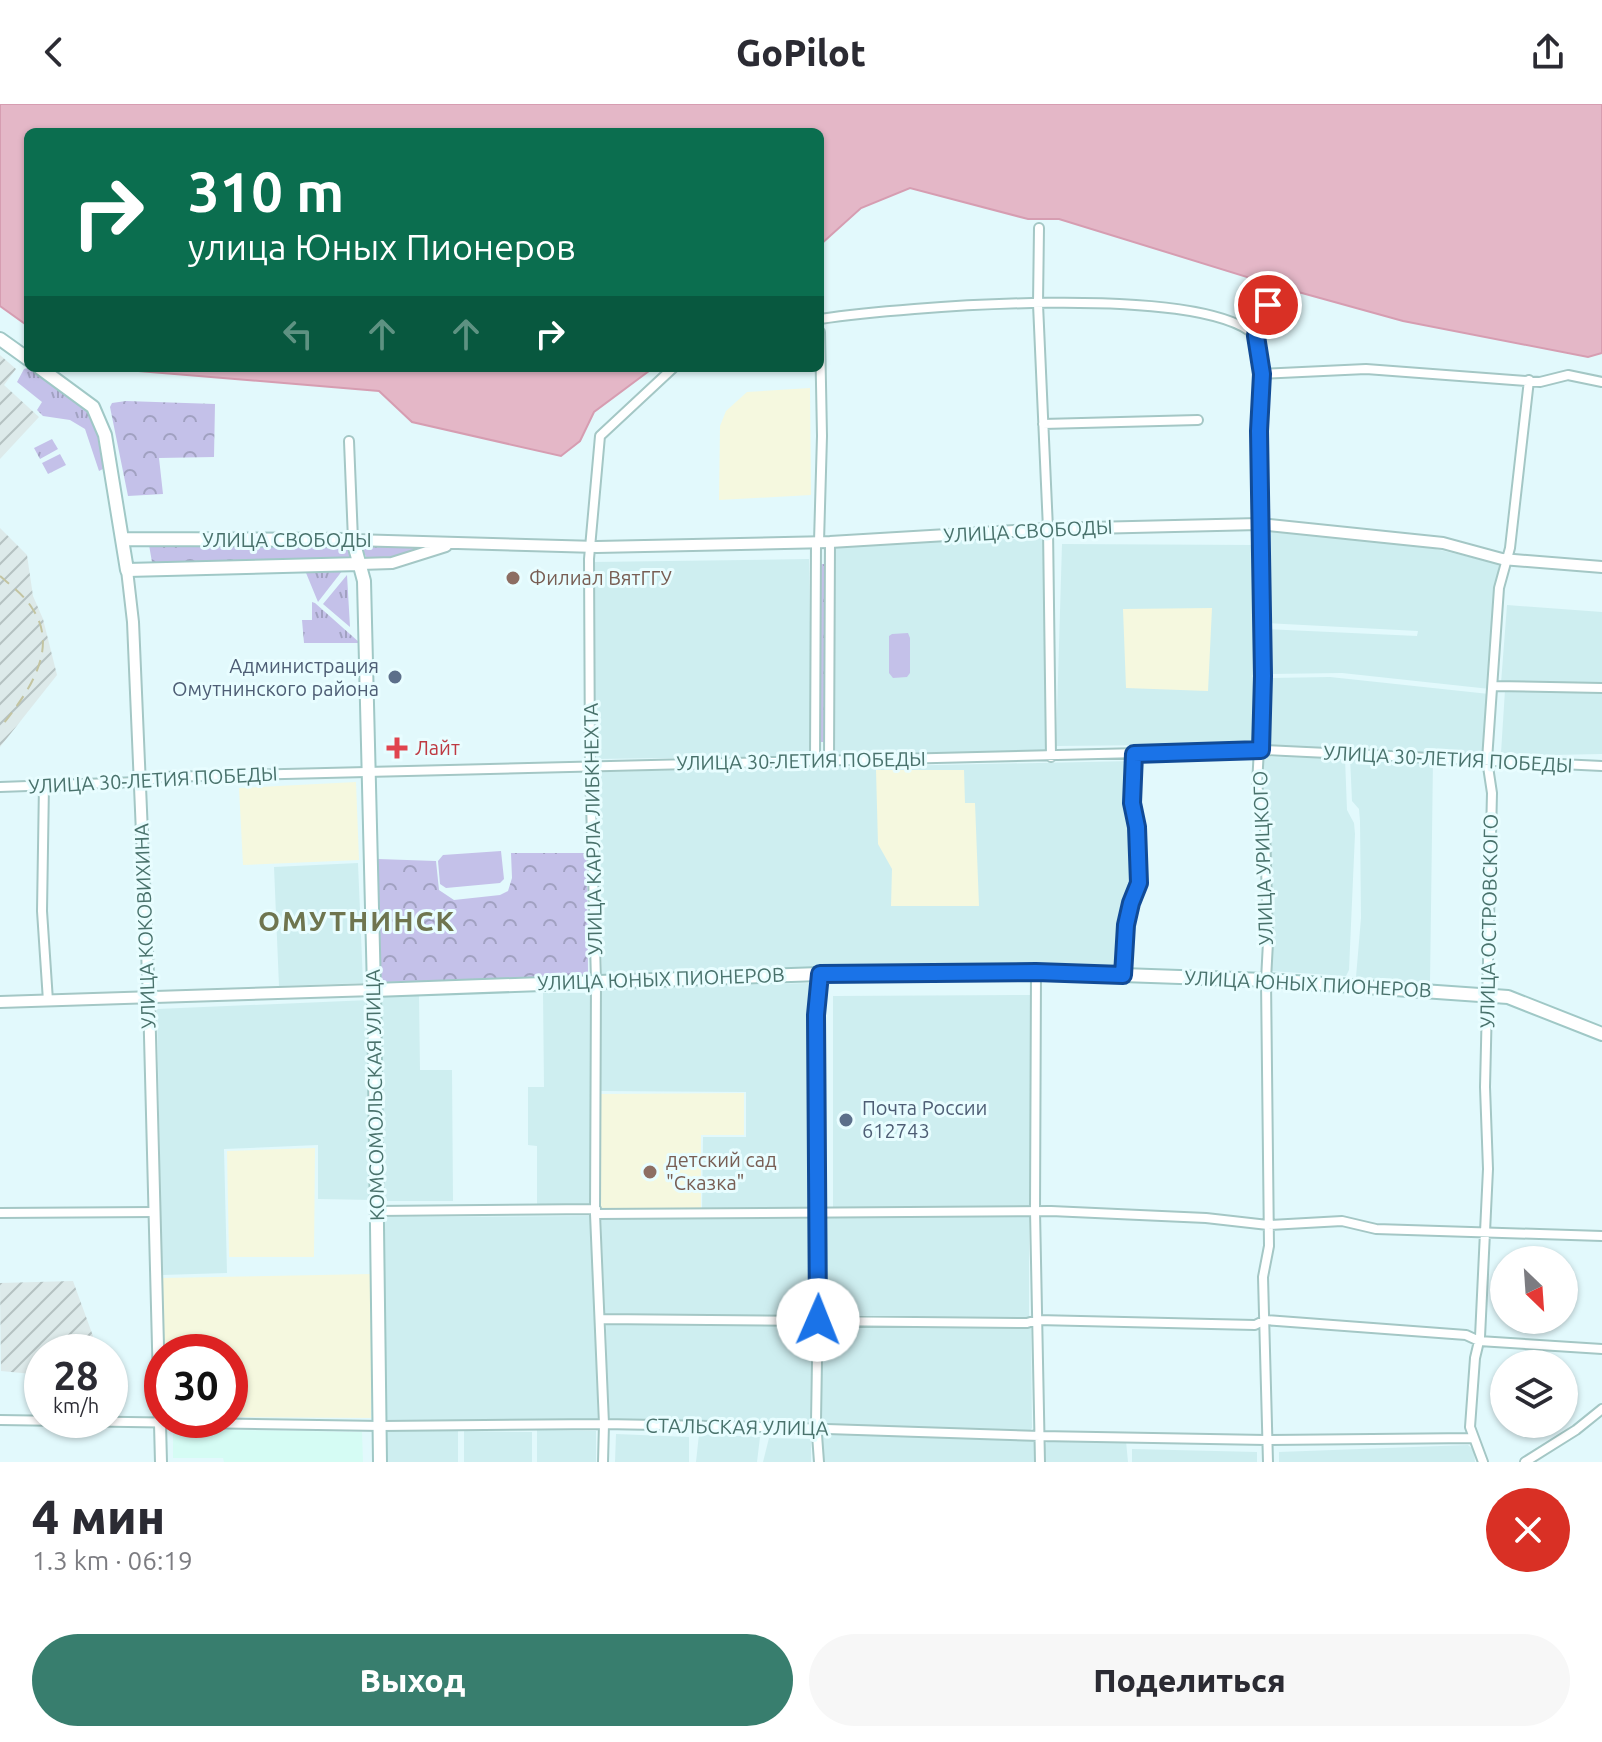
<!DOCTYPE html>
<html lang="ru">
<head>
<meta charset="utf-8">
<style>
  body { margin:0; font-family:Ubuntu,sans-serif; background:#f7f7f7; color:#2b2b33; height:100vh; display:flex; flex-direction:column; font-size:30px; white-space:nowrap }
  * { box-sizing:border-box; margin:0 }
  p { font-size:26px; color:#7c7c81 }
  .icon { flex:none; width:44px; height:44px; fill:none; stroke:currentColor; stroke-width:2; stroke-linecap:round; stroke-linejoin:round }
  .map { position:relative; height:1358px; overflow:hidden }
  .sheet { display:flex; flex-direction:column; background:#fff; flex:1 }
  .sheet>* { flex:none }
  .guide { position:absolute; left:24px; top:24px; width:800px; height:244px; border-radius:12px; box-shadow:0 2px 6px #0004; background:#0b6e4f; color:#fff; overflow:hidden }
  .needle { width:52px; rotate:155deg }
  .controls { position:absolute; left:1490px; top:1142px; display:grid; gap:16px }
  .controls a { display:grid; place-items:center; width:88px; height:88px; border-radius:50%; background:#fff; box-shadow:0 2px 6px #0004; font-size:40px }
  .speed { position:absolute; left:24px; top:1230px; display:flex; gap:16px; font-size:40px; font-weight:700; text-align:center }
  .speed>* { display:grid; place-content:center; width:104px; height:104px; border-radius:50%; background:#fff; box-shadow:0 2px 6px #0004; line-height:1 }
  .speed small { font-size:20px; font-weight:400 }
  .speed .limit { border:12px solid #d22; background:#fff; color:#111 }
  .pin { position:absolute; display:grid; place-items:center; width:68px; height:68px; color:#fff; margin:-34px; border:4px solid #fff; border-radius:50%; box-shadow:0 2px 8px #0007 }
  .me { position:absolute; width:88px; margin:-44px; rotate:1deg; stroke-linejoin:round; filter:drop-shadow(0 0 6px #0008) }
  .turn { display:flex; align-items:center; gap:28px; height:168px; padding:0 32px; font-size:36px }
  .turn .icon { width:104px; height:104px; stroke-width:2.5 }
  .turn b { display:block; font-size:56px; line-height:68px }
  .lanes { display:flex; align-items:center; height:76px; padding:0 32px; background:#0003; justify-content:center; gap:40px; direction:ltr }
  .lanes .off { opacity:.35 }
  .round { display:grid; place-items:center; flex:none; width:84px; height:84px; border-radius:42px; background:#f7f7f7 }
  .headline { display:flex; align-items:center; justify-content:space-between; height:136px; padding:0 32px }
  h1 { font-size:48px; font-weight:800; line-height:60px }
  .action { display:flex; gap:16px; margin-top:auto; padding:16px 32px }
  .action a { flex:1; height:92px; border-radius:48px; background:#387e6e; color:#fff; font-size:32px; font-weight:800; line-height:92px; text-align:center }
  .action a+a { background:#f7f7f7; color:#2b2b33 }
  header { display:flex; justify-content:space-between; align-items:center; height:104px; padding:0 32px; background:#fff; font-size:36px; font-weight:800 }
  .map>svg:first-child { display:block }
  .residential { fill:#ceeef0 }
  .commercial { fill:#d5fcf4 }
  .industrial { fill:url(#industrial-furrows) }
  .education { fill:#f5f8df }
  .grass { fill:url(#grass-tufts) }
  .park { fill:url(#park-crowns) }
  .pitch { fill:#c4c1e9 }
  .water { fill:#e4b7c7; stroke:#d69db1; stroke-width:2 }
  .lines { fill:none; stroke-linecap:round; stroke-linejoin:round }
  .minor-casing { stroke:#a4c7c5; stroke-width:12 }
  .tertiary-casing { stroke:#a4c7c5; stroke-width:14 }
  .secondary-casing { stroke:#a0c8c6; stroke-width:16 }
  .minor { stroke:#fff; stroke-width:8 }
  .tertiary { stroke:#fff; stroke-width:10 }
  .secondary { stroke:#fff; stroke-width:12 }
  .rail { stroke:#c3c4a1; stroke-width:2; stroke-dasharray:12 8; stroke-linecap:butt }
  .route-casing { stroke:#114b97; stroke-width:20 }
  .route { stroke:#1a73e8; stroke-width:14 }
  .education-dot { fill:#8d6e63; stroke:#e8fdff; stroke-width:3 }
  .service-dot { fill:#5c6f8a; stroke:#e8fdff; stroke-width:3 }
  .health-dot { fill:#e0444e; stroke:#e8fdff; stroke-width:3 }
  .labels { text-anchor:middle; stroke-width:6; stroke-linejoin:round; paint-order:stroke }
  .street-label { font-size:20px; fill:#49726c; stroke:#e8fdff }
  .education-label { font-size:20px; fill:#785e54; stroke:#e8fdff; text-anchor:start }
  .service-label { font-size:20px; fill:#4e5e75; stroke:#e8fdff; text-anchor:end }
  .health-label { font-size:20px; fill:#be3a42; stroke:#e8fdff; text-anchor:start }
  .district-label { font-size:28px; font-weight:bold; letter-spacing:2px; fill:#6f754f; stroke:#e8fdff }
</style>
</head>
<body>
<header><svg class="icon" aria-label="back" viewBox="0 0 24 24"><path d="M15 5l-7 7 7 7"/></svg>GoPilot<svg class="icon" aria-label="share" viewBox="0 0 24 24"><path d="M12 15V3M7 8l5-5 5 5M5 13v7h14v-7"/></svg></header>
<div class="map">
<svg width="1602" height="1358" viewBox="0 0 1602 1358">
  <defs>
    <pattern id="industrial-furrows" width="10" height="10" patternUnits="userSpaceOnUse" patternTransform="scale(2)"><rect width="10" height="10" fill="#ddeaea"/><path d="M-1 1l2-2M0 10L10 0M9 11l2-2" fill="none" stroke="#b5c2c2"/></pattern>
    <pattern id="grass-tufts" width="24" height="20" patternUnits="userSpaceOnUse" patternTransform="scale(2)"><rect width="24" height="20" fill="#c4c1e9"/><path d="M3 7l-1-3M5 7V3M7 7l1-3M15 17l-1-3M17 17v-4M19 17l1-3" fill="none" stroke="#a1a1c1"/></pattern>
    <pattern id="park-crowns" width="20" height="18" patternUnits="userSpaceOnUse" patternTransform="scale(2)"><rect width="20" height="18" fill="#c4c1e9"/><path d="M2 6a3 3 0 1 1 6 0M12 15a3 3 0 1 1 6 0" fill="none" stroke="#a1a1c1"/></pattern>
  </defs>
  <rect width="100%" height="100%" fill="#e2f9fc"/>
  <!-- residential -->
  <path class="residential" d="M 1268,426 L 1423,442 L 1499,460 L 1490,585 L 1342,569 L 1267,570 L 1267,525 L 1417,532 L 1418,527 L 1266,519 L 1264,432 Z
    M 1043,434 L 1046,647 L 834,652 L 835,441 Z
    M 1062,440 L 1255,441 L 1258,478 L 1258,640 L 1056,642 Z
    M 809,455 L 812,652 L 595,655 L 593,458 Z
    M 1507,501 L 1602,508 L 1602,580 L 1501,579 Z
    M 1330,573 L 1489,590 L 1483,652 L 1268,641 L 1268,574 Z
    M 1505,586 L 1602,586 L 1602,650 L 1552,651 L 1501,649 Z
    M 1263,653 L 1345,654 L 1347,706 L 1354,719 L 1355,730 L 1349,866 L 1346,872 L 1270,867 L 1262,687 Z
    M 1350,653 L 1433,656 L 1430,880 L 1356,873 L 1361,814 L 1360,717 L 1359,705 L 1352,697 Z
    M 1132,657 L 1136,768 L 1121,829 L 1118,864 L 1050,862 L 602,870 L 600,668 Z
    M 358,759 L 363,879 L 279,882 L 274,763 Z
    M 810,879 L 811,1105 L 702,1107 L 703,1033 L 746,1033 L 746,988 L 600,987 L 600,885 Z
    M 543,889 L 590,889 L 591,1101 L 537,1101 L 537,1042 L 528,1041 L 528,983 L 544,983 Z
    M 419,891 L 420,966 L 452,966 L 453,1097 L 383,1097 L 381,892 Z
    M 1031,891 L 1031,1103 L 833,1104 L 833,892 Z
    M 369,896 L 373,1096 L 318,1095 L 318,1041 L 224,1045 L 227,1169 L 162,1171 L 157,905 Z
    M 825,1111 L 1029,1113 L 1029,1214 L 824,1212 Z
    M 591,1112 L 598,1317 L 385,1317 L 383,1113 Z
    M 601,1115 L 816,1115 L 814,1214 L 605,1211 Z
    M 606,1218 L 812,1223 L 810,1319 L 608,1316 Z
    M 823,1218 L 1031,1223 L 1032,1324 L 1029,1328 L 822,1321 L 819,1318 Z
    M 458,1325 L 458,1358 L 385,1358 L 385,1326 Z
    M 537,1326 L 596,1327 L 596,1358 L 537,1358 Z
    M 464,1327 L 532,1328 L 532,1358 L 464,1358 Z
    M 823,1328 L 1035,1337 L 1037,1358 L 823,1358 Z
    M 616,1330 L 689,1333 L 689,1358 L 615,1358 Z
    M 699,1330 L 760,1333 L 757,1358 L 696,1358 Z
    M 769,1334 L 811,1335 L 811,1358 L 763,1358 Z
    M 1050,1336 L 1126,1337 L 1128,1358 L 1045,1358 L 1045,1340 Z
    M 1468,1341 L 1474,1346 L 1475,1358 L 1279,1358 L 1279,1348 Z
    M 1132,1345 L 1257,1348 L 1257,1358 L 1132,1358 Z"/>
  <!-- commercial -->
  <path class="commercial" d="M 173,1325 L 362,1328 L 363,1358 L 224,1358 L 223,1354 L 173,1354 Z"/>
  <!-- industrial -->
  <path class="industrial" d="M 0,251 L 16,265 L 4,281 L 39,313 L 0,355 Z
    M 0,424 L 27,451 L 33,492 L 43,515 L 57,571 L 0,643 Z
    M 73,1177 L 93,1232 L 92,1248 L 42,1248 L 42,1271 L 1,1267 L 0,1179 Z"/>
  <!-- education -->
  <path class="education" d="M 810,284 L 811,391 L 719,396 L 720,322 L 726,307 L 747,288 Z
    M 1212,504 L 1208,587 L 1126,584 L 1123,505 Z
    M 876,666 L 964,666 L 965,699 L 975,699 L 979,802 L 891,802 L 892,765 L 878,740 Z
    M 356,678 L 359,756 L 243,761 L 239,684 Z
    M 744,989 L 744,1031 L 701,1031 L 701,1106 L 599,1106 L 598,990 Z
    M 315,1044 L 314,1153 L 229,1153 L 227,1047 Z
    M 372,1170 L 371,1314 L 230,1313 L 230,1248 L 163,1248 L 162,1174 Z"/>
  <!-- grass -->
  <path class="grass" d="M 28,264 L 91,309 L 98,323 L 105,364 L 99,367 L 85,325 L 70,316 L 43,312 L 37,306 L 42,298 L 17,278 L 24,265 Z
    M 52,335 L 58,345 L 40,355 L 34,344 Z
    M 60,350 L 66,361 L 48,370 L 42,359 Z
    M 346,462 L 318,498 L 304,464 Z
    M 347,471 L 350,523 L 323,500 Z
    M 312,498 L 315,499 L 360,539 L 304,539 L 302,516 L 312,516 Z"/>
  <!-- park -->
  <path class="park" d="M 126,297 L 215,300 L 214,353 L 159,354 L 163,390 L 128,392 L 110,303 L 112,299 Z
    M 365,439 L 419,442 L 417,445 L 388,455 L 367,455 L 363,446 Z
    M 149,441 L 351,441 L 350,456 L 161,461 L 152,458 Z
    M 819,460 L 826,460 L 825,638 L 818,638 Z
    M 511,749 L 587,749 L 588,870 L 582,873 L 385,878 L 381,874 L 378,755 L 436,757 L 439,786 L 454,796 L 500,791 L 508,787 L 512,774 Z"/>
  <!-- pitch -->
  <path class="pitch" d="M 908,529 L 910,534 L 910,569 L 907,573 L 893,574 L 889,569 L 889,532 L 892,530 Z
    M 501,747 L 504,775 L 500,779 L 446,784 L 440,780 L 438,757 L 443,751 Z"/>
  <!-- water -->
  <path class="water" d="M 0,0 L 1602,0 L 1602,249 L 1588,253 L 1403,217 L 1273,181 L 1059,115 L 1028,115 L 910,84 L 861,104 L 820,141 L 820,28 L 28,28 L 28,222 L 0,202 Z
    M 102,264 L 653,264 L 594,308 L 580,337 L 561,352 L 412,318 L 379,287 Z"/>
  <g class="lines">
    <defs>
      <path id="minor" d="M 1039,124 L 1038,200 L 1048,425 L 1051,653
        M 1268,201 L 1259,214 L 1256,232 L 1262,270 L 1259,408 L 1263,572 L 1257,681 L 1265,723 L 1268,838 L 1266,876 L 1269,1142 L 1263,1173 L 1268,1358
        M 820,215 C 901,203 1200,178 1256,232
        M 1262,270 L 1366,265 L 1540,278 L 1568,271 L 1602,278
        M 1043,320 L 1198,316
        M 349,337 L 353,436
        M 819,438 L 822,332 L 820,228
        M 1493,582 L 1602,584
        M 815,656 L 816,438
        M 829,656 L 830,438
        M 44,680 L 42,807 L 48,897
        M 0,683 L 139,678 L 161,673 L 1263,646 L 1602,662
        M 1036,868 L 1035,1107 L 1040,1358
        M 1123,871 L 1126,821 L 1131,799 L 1139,779 L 1137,723 L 1132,699 L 1134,650
        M 377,1107 L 596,1105
        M 0,1109 L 154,1108
        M 595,1110 L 1051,1107 L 1206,1114 L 1268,1121 L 1342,1117 L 1376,1125 L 1602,1132
        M 600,1215 L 1027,1219 L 1037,1216 L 1255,1221 L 1265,1216 L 1466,1231 L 1479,1237 L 1602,1245
        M 0,1316 L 381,1322 L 604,1320 L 766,1323 L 1040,1332 L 1266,1336 L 1474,1334
        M 603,1358 L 604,1320 L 595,1110 L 596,876 L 590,663 L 589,455 L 600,332 L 673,264
        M 819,1358 L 816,1317 L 819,1136 L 816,911 L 820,870
        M 1483,1358 L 1470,1323 L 1475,1254 L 1480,1233 L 1488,1065 L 1485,983 L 1492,689 L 1487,656 L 1499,484 L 1510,444 L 1529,276
        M 1525,1358 L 1576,1326 L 1602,1305"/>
      <path id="tertiary" d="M 353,436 L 597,443 L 830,438 L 1048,425 L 1259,420 L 1443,439 L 1502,455 L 1602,463
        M 360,460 L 392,459 L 446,442
        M 127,466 L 133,518 L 149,894 L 161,1358
        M 0,898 L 374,886"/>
      <path id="secondary" d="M 0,235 L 28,255
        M 40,264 L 93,303 L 105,331 L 127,466 L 360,460
        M 122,435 L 353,436 L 364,477 L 374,886 L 380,1358
        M 374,886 L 820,870 L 1036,868 L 1266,876 L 1508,893 L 1602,930"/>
    </defs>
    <!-- minor casing -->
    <use href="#minor" class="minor-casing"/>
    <!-- tertiary casing -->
    <use href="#tertiary" class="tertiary-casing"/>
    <!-- secondary casing -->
    <use href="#secondary" class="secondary-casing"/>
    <!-- minor -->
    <use href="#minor" class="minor"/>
    <!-- tertiary -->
    <use href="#tertiary" class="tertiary"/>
    <!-- secondary -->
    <use href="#secondary" class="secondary"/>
    <!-- rail -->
    <path class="rail" d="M 0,472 C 11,482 24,491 32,504 C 61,546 26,591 0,624"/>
  </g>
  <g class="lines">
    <defs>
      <path id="route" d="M 818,1216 L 816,911 L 820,870 L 1036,868 L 1123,871 L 1126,821 L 1131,799 L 1139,779 L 1137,723 L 1132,699 L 1134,650 L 1261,646 L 1263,572 L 1259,327 L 1262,270 L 1256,232 L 1259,214 L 1268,201"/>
    </defs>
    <!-- route casing -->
    <use href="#route" class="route-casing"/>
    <!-- route -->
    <use href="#route" class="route"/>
  </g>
  <!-- markers -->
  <g class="education-dot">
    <circle cx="513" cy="474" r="8"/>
    <circle cx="650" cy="1068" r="8"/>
  </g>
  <g class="service-dot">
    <circle cx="395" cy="573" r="8"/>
    <circle cx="846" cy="1016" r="8"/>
  </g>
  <path class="health-dot" d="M393 632h8v8h8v8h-8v8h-8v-8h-8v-8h8z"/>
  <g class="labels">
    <!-- street labels -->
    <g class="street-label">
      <text transform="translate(1028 427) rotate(-3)" y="7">УЛИЦА СВОБОДЫ</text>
      <text x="287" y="443">УЛИЦА СВОБОДЫ</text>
      <text transform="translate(1448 655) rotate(3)" y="7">УЛИЦА 30-ЛЕТИЯ ПОБЕДЫ</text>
      <text transform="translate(801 657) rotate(-1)" y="7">УЛИЦА 30-ЛЕТИЯ ПОБЕДЫ</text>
      <text transform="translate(153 676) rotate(-3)" y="7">УЛИЦА 30-ЛЕТИЯ ПОБЕДЫ</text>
      <text transform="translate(593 725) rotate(-91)" y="7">УЛИЦА КАРЛА ЛИБКНЕХТА</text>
      <text transform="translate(1263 754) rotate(-92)" y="7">УЛИЦА УРИЦКОГО</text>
      <text transform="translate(1489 817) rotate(-89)" y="7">УЛИЦА ОСТРОВСКОГО</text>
      <text transform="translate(145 822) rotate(-92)" y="7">УЛИЦА КОКОВИХИНА</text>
      <text transform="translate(661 875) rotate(-2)" y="7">УЛИЦА ЮНЫХ ПИОНЕРОВ</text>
      <text transform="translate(1308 880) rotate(3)" y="7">УЛИЦА ЮНЫХ ПИОНЕРОВ</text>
      <text transform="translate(375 991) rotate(-91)" y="7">КОМСОМОЛЬСКАЯ УЛИЦА</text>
      <text transform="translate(737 1323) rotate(1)" y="7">СТАЛЬСКАЯ УЛИЦА</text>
    </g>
    <!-- education labels -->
    <g class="education-label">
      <text x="529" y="481">Филиал ВятГГУ</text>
      <text x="666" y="1063">детский сад<tspan x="666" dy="23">"Сказка"</tspan></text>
    </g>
    <!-- service labels -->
    <g class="service-label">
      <text x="379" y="569">Администрация<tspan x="379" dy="23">Омутнинского района</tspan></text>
      <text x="862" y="1011" text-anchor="start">Почта России<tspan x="862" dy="23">612743</tspan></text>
    </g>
    <!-- health labels -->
    <g class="health-label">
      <text x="415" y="651">Лайт</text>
    </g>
    <!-- district labels -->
    <g class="district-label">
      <text x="357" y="827">ОМУТНИНСК</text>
    </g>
  </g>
</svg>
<div class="controls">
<a><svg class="needle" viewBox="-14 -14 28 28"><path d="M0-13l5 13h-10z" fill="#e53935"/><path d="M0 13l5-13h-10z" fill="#7c7c81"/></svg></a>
<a><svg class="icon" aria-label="layers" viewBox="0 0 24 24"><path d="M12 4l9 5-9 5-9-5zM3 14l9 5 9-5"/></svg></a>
</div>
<div class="speed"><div>28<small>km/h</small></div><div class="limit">30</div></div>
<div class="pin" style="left:1268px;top:201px;background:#d93025"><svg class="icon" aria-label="arrive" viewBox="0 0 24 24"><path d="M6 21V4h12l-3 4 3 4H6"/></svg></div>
<svg class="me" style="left:818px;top:1216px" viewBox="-20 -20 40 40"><circle r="19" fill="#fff"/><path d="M0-13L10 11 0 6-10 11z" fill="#1a73e8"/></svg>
<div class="guide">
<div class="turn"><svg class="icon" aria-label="right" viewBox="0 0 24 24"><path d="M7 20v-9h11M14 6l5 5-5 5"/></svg><div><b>310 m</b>улица Юных Пионеров</div></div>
<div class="lanes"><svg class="icon off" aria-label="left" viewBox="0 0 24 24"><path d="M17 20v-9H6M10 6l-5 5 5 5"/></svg><svg class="icon off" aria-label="ahead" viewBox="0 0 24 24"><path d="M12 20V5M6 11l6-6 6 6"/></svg><svg class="icon off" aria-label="ahead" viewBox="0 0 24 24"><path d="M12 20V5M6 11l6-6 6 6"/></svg><svg class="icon" aria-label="right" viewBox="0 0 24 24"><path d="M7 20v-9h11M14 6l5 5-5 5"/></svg></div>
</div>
</div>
<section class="sheet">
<div class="headline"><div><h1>4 мин</h1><p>1.3 km · 06:19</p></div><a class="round" style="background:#d93025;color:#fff"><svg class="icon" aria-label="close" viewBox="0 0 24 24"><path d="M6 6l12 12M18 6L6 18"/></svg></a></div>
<div class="action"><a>Выход</a><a>Поделиться</a></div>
</section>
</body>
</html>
